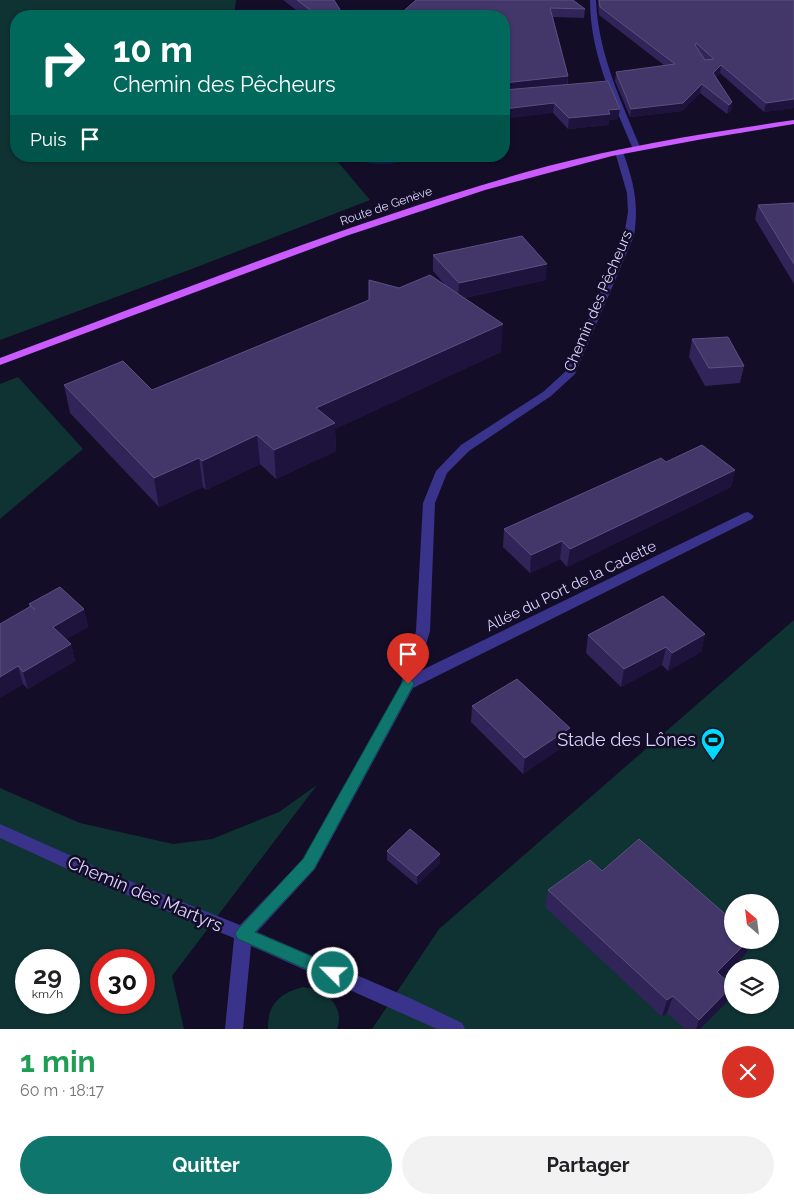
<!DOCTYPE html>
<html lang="fr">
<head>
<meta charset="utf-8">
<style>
  body { margin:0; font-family:Raleway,sans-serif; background:#f2f2f2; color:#202124; height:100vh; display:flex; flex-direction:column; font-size:19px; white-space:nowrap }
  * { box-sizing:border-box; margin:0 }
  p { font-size:16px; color:#757577 }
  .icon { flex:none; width:28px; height:28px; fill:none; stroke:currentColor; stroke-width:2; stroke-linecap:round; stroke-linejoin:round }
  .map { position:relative; height:1029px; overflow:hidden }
  .sheet { display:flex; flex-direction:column; background:#fff; flex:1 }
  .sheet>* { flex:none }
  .banner { position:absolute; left:10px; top:10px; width:500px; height:152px; border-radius:20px; box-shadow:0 1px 4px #0004; background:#00695c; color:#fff; overflow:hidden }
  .needle { width:32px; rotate:332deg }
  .fabs { position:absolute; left:724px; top:894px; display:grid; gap:10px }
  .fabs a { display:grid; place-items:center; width:55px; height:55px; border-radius:50%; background:#fff; box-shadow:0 1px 4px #0004; font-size:25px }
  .speed { position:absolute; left:15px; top:949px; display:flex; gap:10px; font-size:25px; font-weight:700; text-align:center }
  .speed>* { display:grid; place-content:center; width:65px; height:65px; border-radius:50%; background:#fff; box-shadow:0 1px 4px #0004; line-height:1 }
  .speed small { font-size:12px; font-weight:400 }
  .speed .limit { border:8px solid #d22; background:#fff; color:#111 }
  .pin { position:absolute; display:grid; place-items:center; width:42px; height:42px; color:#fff; margin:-51px -21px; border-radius:50% 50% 50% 0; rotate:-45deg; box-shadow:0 0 5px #0007 }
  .pin .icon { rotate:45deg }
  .me { position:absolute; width:55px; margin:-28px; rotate:293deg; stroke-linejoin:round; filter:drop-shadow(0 0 4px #0008) }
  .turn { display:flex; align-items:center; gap:18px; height:105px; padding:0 20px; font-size:22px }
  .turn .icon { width:65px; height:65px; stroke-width:2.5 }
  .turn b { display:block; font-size:35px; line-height:42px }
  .then { display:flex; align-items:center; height:48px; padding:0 20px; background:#0003; gap:10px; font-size:19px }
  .round { display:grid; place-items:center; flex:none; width:52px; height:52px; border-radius:26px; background:#f2f2f2 }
  .overview { display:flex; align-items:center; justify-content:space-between; height:85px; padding:0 20px }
  h1 { font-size:30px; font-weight:700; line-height:38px; color:#1e9e55 }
  .primary-button { display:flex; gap:10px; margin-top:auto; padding:10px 20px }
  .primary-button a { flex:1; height:58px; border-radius:30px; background:#0f766e; color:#fff; font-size:20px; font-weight:700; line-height:58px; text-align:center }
  .primary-button a+a { background:#f2f2f2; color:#202124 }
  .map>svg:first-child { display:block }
  .green { fill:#0f3232; fill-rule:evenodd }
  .water { fill:#051b49 }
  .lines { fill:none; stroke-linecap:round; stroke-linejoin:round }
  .street { fill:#3a338b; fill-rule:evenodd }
  .primary { fill:#c95bff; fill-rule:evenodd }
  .wall { fill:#312458 }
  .shaded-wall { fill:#1d133d }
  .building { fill:#43376a; stroke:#5b5081; fill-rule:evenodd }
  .route { fill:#0f766e; stroke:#0a4d48 }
  .labels { text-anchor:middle; stroke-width:5; stroke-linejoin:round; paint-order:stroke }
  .far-street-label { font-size:12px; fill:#dbd4ff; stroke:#130d28 }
  .street-label { font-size:15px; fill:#dbd4ff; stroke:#130d28 }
  .near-poi-label { font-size:18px; fill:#dbd4ff; stroke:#130d28; text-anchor:end }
  .near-street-label { font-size:18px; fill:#dbd4ff; stroke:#130d28 }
</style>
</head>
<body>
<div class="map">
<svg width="794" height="1029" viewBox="0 0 794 1029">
  <rect width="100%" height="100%" fill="#130d28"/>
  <!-- green -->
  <path class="green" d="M 0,0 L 236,0 L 235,9 L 238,16 L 16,16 L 16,156 L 333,156 L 370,200 L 197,267 L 0,340 Z
    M 18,377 L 83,449 L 0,519 L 0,384 Z
    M 794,620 L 794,1029 L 372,1029 L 439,929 ZM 732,902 L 770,902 L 770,940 L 732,940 ZM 732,968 L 770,968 L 770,1005 L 732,1005 Z
    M 317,785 L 172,976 L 184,1029 L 0,1029 L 0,788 L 80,823 L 173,844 L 212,839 L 279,812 ZM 26,960 L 69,960 L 69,1002 L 26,1002 ZM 101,960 L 144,960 L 144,1002 L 101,1002 Z
    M 303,987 C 324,989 346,1005 337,1029 L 268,1029 C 267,1005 280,993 303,987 Z"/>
  <!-- water -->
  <path class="water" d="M 367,156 L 408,156 L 408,157 C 400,166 373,166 362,161 Z"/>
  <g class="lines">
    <!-- street -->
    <path class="street" d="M 590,0 L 596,0 C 598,53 621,101 641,149 L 640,151 L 633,149 C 613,101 590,53 590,0 Z
      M 619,149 L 623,152 C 634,183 639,203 634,236 L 575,374 L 551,396 L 469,451 L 447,473 L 435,503 L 430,631 L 418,672 L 744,513 L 748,512 L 754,516 L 752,519 L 413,688 L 315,869 L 257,932 L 412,999 L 462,1023 L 465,1029 L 437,1029 L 251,946 L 243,1029 L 225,1029 L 234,938 L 100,884 L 0,838 L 0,824 L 112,874 L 240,925 L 303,859 L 401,684 L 416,631 L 423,503 L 436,471 L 461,445 L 543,392 L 566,371 L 624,236 L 628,212 L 627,193 L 615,152 Z"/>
    <!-- primary -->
    <path class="primary" d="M 794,120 L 794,124 L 703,139 L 612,156 L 485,190 L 346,236 L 0,365 L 0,358 C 181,291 361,217 548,166 C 629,145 711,132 794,120 Z"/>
  </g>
  <!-- wall -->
  <path class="wall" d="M 283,0 L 334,0 L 344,16 L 304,16 Z
    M 416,0 L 585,9 L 584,18 L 553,17 L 568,76 L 568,84 L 618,119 L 609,120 L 609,125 L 568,129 L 553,113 L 504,16 Z
    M 598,0 L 794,0 L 794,108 L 764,112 L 720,73 L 716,77 L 732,102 L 731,111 L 727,114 L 700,93 L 682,111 L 630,117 L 615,81 L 616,72 L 665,66 L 599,15 Z
    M 794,203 L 794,284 L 755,219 L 758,205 Z
    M 433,255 L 546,280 L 464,298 L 501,352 L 335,429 L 336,451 L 276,479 L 260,464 L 206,490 L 203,487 L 159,507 L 70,413 L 64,385 L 152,390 L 399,288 L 446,286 L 433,271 Z
    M 692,339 L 744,366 L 740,383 L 705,386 L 689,357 Z
    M 666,462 L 735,470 L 731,487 L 567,567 L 560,559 L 530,573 L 503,547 L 504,529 Z
    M 29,604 L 84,609 L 88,627 L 66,639 L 71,644 L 75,661 L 28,689 L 23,684 L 0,698 L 30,607 Z
    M 705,634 L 701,652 L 668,671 L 662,665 L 621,687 L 586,653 L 588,635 Z
    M 472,706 L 567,744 L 523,774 L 471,722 Z
    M 387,851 L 440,854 L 440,863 L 417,885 L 387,860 Z
    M 548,890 L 732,940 L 751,940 L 746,954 L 723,977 L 726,1003 L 700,1029 L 685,1029 L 667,1013 L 662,1017 L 545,907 Z"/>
  <!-- shaded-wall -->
  <path class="shaded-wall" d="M 721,65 L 720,73 L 712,81 L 713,73 Z
    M 568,76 L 567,86 L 504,93 L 504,83 Z
    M 702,84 L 700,93 L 682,111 L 630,117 L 631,109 Z
    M 794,99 L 794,108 L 764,112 L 766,103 Z
    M 732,102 L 731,111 L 727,114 L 729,105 Z
    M 554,103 L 553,113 L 504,119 L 504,109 Z
    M 620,109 L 618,119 L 609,120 L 609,125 L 568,129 L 569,118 Z
    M 547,264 L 546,280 L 458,299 L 459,283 Z
    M 503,324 L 501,352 L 335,429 L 336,451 L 276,479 L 274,450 L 316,408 Z
    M 257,435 L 260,464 L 206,490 L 202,461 Z
    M 199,458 L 203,487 L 159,507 L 154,478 Z
    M 735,470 L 731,487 L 567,567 L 570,549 Z
    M 562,541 L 560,559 L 530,573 L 531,555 Z
    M 84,609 L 88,627 L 58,644 L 53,627 Z
    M 705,634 L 701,652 L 668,671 L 672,653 Z
    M 71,644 L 75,661 L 28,689 L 23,672 Z
    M 666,647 L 662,665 L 621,687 L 624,669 Z
    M 18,666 L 23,684 L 0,698 L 0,677 Z
    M 570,728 L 567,744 L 523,774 L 525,758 Z
    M 440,854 L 440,863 L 417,885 L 417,876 Z
    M 749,940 L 751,940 L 746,954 L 711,989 L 717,972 Z
    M 732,986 L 726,1003 L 700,1029 L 696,1029 L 699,1020 Z
    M 673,996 L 667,1013 L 662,1017 L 667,1000 Z"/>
  <!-- building -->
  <path class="building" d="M 297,0 L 334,0 L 344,16 L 318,16 Z
    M 416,0 L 573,0 L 585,9 L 550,8 L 568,76 L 504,83 L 504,87 L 504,16 L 398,16 Z
    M 599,0 L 794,0 L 794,99 L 766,103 L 721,65 L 713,73 L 732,102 L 729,105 L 702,84 L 683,103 L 631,109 L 616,72 L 675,64 L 600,7 ZM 696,43 L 714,59 L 705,60 L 695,45 Z
    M 608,81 L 620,109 L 608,110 L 610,114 L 569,118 L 554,103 L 504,109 L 504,90 Z
    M 794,203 L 794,264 L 758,205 Z
    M 522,236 L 547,264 L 459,283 L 433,255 Z
    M 430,275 L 503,324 L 316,408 L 335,423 L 274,450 L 257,435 L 202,461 L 199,458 L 154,478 L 64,385 L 123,361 L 152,390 L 369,300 L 369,280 L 399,288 Z
    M 728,337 L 744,366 L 709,368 L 692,339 Z
    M 702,445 L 735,470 L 570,549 L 562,541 L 531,555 L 504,529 L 661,458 L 666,462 Z
    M 60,587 L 84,609 L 53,627 L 71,644 L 23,672 L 18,666 L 0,677 L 0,624 L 31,606 L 35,610 L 29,604 Z
    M 663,596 L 705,634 L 672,653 L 666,647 L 624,669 L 588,635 Z
    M 517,679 L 570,728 L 525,758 L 472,706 Z
    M 410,829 L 440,854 L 417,876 L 387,851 Z
    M 639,839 L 732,920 L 732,940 L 749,940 L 717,972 L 732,986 L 699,1020 L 673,996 L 667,1000 L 548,890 L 590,860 L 602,871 Z"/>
  <!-- route -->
  <path class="route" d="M 408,679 L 413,681 L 414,684 L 314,869 L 255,932 L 339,968 L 341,973 L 339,979 L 333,981 L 238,939 L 235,934 L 238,929 L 303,859 L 403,681 Z"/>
  <!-- icons -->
  <defs>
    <symbol id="stadium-pin" viewBox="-11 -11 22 30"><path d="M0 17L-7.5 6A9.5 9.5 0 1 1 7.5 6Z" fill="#00daff" stroke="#130d28"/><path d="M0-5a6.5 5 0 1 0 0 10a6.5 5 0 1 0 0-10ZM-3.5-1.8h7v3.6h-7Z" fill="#111"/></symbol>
  </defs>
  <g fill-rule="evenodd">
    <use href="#stadium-pin" x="699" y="726" width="28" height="38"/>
  </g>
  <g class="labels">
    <!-- far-street labels -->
    <g class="far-street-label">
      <text transform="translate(386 206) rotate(-19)" y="4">Route de Genève</text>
    </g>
    <!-- street labels -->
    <g class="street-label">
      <text transform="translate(598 301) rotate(-67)" y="5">Chemin des Pêcheurs</text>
      <text transform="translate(571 586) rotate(-26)" y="5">Allée du Port de la Cadette</text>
    </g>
    <!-- near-poi labels -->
    <g class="near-poi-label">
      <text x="696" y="746">Stade des Lônes</text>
    </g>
    <!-- near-street labels -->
    <g class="near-street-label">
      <text transform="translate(145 894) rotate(23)" y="6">Chemin des Martyrs</text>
    </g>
  </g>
</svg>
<div class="fabs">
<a><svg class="needle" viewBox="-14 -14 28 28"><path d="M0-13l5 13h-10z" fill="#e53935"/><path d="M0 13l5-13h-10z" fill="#757577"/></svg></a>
<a><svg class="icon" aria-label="layers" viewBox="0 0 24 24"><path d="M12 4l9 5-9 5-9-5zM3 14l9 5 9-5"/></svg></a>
</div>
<div class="speed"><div>29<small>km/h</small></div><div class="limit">30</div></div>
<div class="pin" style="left:408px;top:684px;background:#d93025"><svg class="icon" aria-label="arrive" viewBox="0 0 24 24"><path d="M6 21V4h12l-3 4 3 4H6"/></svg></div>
<svg class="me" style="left:333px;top:973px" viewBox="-20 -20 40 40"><circle r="17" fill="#0f766e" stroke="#fff" stroke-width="3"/><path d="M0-11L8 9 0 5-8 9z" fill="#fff"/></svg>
<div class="banner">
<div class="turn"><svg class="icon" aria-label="right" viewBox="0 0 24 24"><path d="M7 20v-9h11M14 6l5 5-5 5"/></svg><div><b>10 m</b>Chemin des Pêcheurs</div></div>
<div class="then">Puis<svg class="icon" aria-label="arrive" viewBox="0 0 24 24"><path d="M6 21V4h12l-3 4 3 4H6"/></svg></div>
</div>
</div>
<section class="sheet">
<div class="overview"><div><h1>1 min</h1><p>60 m · 18:17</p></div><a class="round" style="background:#d93025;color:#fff"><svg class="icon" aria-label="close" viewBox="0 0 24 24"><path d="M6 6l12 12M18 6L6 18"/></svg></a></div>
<div class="primary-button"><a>Quitter</a><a>Partager</a></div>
</section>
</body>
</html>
